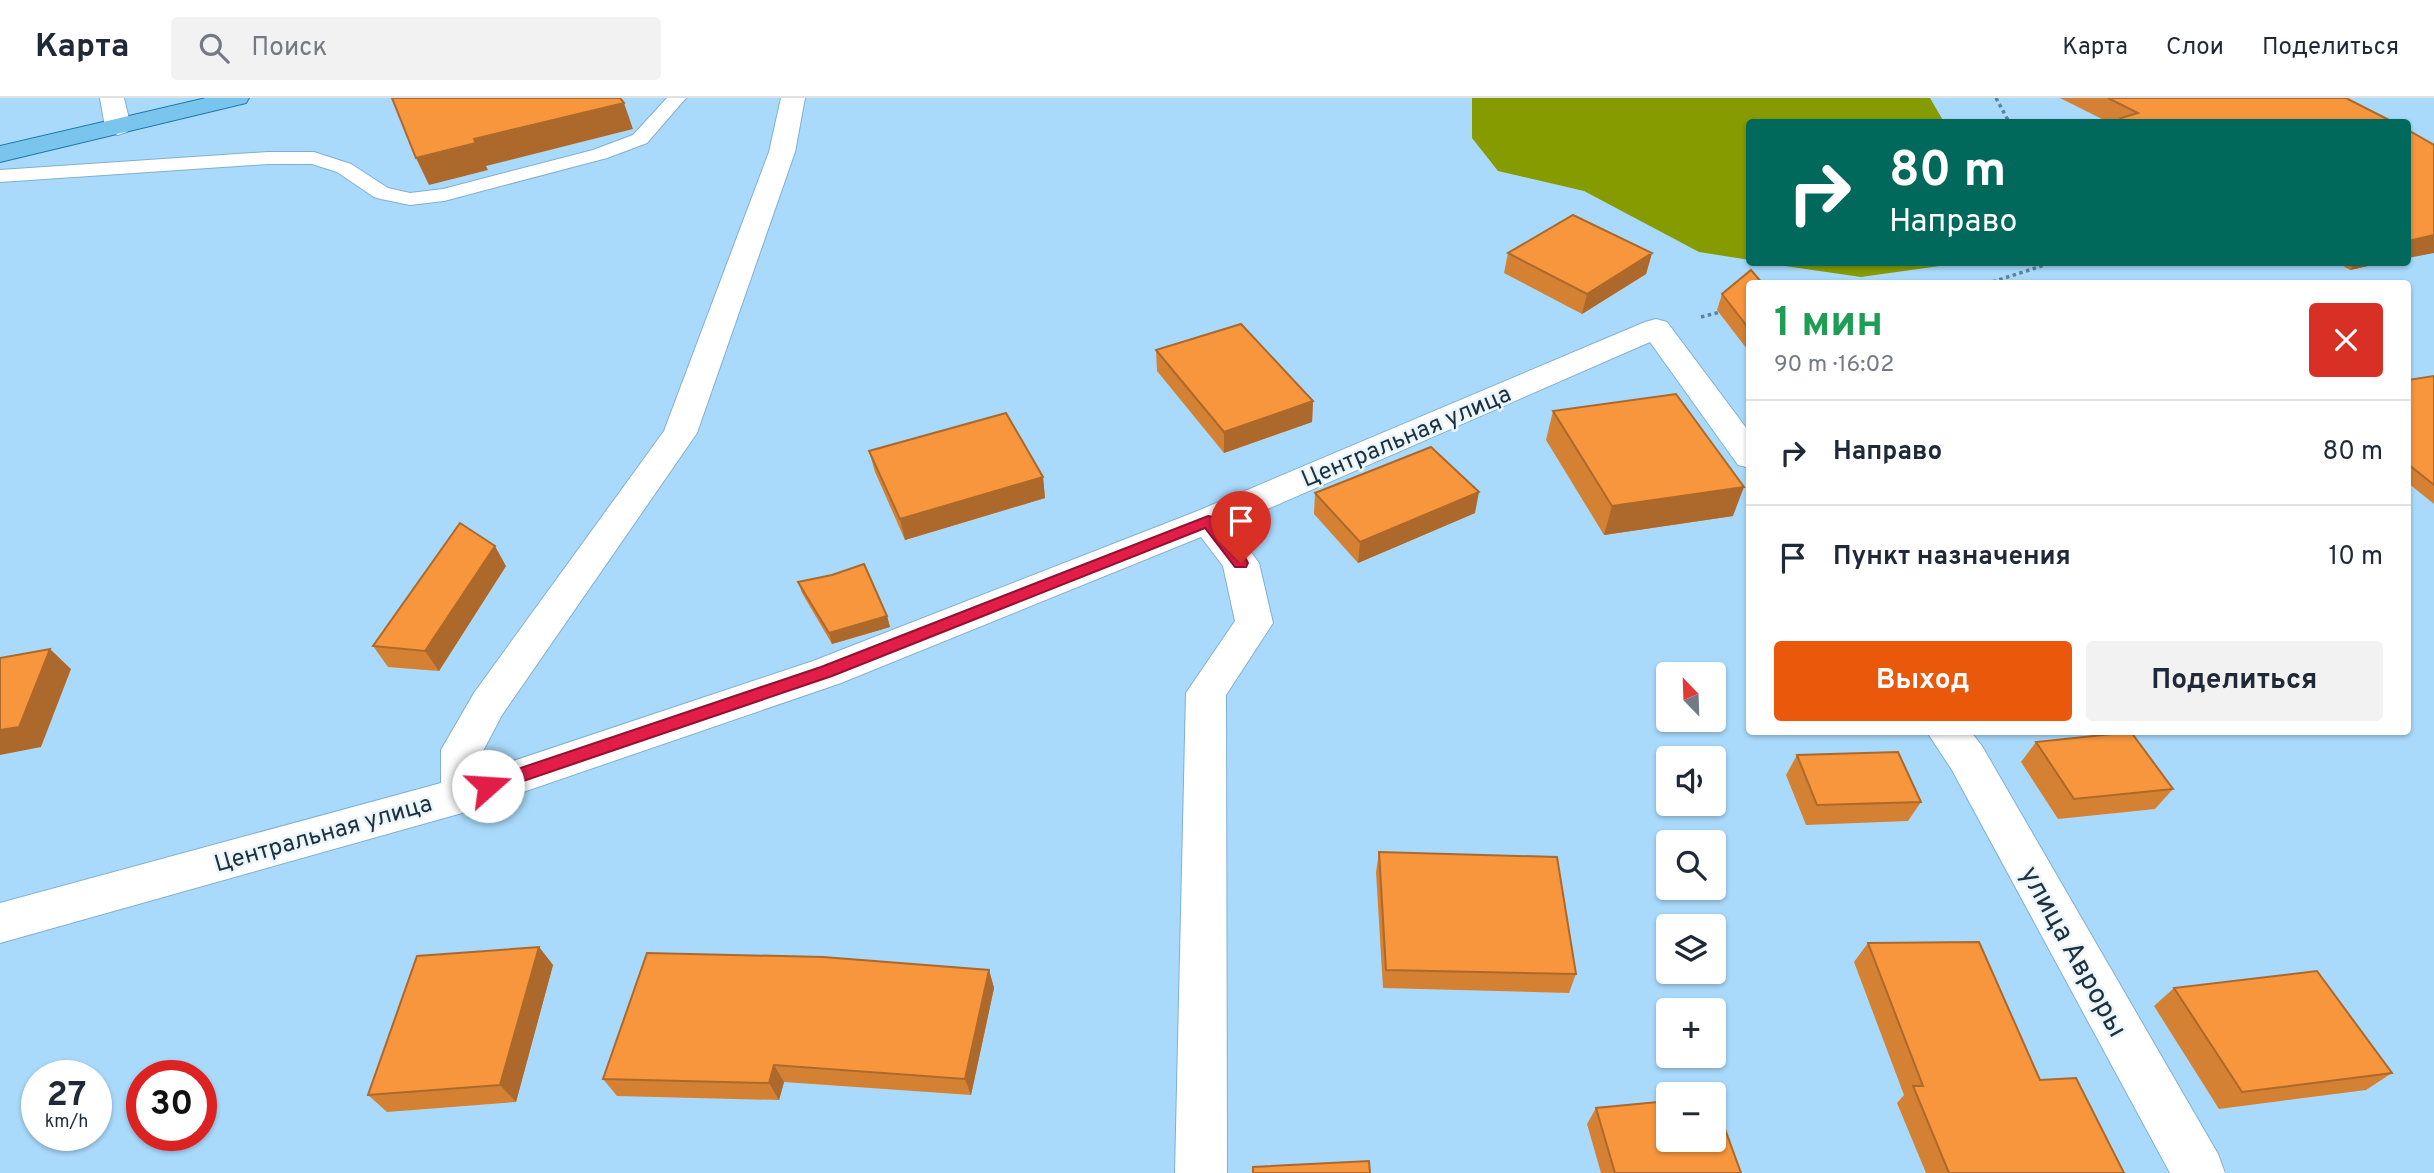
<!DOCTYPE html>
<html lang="ru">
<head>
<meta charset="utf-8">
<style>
  body { margin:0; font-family:Overpass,sans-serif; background:#f2f2f3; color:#1f2937; height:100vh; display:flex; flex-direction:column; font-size:26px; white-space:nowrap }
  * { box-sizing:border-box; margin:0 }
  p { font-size:23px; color:#747a83 }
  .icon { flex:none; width:38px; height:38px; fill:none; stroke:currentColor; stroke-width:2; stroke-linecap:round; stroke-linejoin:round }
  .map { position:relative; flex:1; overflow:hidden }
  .details { position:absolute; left:1746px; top:182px; width:665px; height:455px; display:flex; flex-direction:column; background:#fff; border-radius:7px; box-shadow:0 2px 5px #0004 }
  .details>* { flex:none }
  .guide { position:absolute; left:1746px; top:21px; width:665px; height:147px; border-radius:7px; box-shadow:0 2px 5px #0004; background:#00695c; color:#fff; overflow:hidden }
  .needle { width:46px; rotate:337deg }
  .tools { position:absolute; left:1656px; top:564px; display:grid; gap:14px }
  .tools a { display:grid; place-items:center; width:70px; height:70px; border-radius:7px; background:#fff; box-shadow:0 2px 5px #0004; font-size:35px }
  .speed { position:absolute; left:21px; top:962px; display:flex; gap:14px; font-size:35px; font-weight:700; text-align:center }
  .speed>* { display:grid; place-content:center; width:91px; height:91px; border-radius:50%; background:#fff; box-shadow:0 2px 5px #0004; line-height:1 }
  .speed small { font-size:18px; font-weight:400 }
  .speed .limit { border:10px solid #d22; background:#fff; color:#111 }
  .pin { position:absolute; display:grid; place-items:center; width:60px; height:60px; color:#fff; margin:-72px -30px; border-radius:50% 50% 50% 0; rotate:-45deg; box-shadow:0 0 7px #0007 }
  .pin .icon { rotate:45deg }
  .me { position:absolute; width:77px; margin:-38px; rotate:71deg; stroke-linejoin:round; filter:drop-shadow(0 0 5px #0008) }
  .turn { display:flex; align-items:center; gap:24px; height:147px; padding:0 28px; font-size:32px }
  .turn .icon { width:91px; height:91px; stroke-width:2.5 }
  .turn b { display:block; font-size:49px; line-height:60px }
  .round { display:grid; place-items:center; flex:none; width:74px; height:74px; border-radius:7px; background:#f2f2f3 }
  .summary { display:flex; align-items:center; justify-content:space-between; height:119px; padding:0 28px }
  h1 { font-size:42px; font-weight:700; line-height:52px; color:#1e9e55 }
  .primary-button { display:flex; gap:14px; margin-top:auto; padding:14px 28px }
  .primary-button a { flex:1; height:80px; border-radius:7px; background:#ea580c; color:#fff; font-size:28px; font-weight:700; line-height:80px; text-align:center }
  .primary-button a+a { background:#f2f2f3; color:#1f2937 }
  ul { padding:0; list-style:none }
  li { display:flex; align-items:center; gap:21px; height:105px; padding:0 28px; border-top:2px solid #e0e1e3 }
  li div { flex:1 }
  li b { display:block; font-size:26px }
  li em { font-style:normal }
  header { display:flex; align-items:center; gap:42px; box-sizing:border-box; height:98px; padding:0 35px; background:#fff; border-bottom:2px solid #e0e1e3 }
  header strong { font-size:33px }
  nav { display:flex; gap:38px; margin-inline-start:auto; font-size:24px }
  .search { width:490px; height:63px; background:#f2f2f3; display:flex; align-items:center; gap:18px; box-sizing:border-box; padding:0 24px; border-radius:7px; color:#747a83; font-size:26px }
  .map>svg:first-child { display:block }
  .forest { fill:#859b00 }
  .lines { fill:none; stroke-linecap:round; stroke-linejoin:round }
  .lane-casing { stroke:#80b0d0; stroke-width:2 }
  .street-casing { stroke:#80b0d0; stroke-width:2 }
  .primary-casing { stroke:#2078a8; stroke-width:2 }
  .path { stroke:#608299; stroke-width:3.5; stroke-dasharray:3.5 3.5; stroke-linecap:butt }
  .lane { fill:#fff; fill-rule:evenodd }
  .street { fill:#fff; fill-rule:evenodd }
  .primary { fill:#7ac5ee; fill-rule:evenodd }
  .wall { fill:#d48134 }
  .shaded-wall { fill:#ad692b }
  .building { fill:#f7963d; stroke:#ad692b; stroke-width:2 }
  .route { fill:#e11d48; stroke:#92132f; stroke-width:2 }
  .labels { text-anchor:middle; stroke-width:5; stroke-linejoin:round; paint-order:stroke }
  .street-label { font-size:24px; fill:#1d303d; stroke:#ebf5fc }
  .near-street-label { font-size:28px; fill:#1d303d; stroke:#ebf5fc }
</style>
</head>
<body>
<header>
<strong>Карта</strong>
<div class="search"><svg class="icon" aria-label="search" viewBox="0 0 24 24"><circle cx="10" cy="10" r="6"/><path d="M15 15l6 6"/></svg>Поиск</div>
<nav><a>Карта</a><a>Слои</a><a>Поделиться</a></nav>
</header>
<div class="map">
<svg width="2434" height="1075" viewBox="0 0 2434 1075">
  <rect width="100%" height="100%" fill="#a9dafc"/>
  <!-- forest -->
  <path class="forest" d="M 1472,0 L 1930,0 L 1944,24 L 1750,24 L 1750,162 L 1699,154 L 1584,93 L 1498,73 L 1472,40 Z
    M 1765,165 L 1961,165 L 1861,179 Z"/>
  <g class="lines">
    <defs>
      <path id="lane" d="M 667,0 L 686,0 L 647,45 L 607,60 L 444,103 L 410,107 L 381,101 L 374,99 L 337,74 L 312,66 L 268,66 L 0,84 L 0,72 L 268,54 L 314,54 L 351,66 L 388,90 L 410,95 L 443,91 L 593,52 L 633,37 Z"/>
      <path id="street" d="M 100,0 L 124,0 L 131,29 L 127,34 L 118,37 L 109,34 L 105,29 Z
        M 781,0 L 805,0 L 795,54 L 697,335 L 502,617 L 483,653 L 483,673 L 813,563 L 1195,414 L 1645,224 L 1656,221 L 1667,224 L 1750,335 L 1750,370 L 1738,367 L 1650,244 L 1231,427 L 1259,465 L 1273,525 L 1226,597 L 1227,1075 L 1175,1075 L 1186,595 L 1235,523 L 1223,468 L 1201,439 L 841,585 L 462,715 L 0,845 L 0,805 L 441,685 L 441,652 L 474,595 L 664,333 L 769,54 Z
        M 1927,634 L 1971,634 L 1982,648 L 2218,1056 L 2225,1075 L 2170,1075 L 1952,672 Z"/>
      <path id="primary" d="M 206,0 L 249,0 L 246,5 L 0,64 L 0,48 Z"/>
    </defs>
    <!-- lane casing -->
    <use href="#lane" class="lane-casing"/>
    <!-- street casing -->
    <use href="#street" class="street-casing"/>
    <!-- primary casing -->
    <use href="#primary" class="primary-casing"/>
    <!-- path -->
    <path class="path" d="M 1996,0 L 2009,24
      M 1986,186 L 2054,164
      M 1701,219 L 1724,213"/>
    <!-- lane -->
    <use href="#lane" class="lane"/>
    <!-- street -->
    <use href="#street" class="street"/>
    <!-- primary -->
    <use href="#primary" class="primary"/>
  </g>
  <!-- wall -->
  <path class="wall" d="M 2060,0 L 2346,0 L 2393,24 L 2108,24 Z
    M 1508,155 L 1652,155 L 1646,176 L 1582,216 L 1504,175 Z
    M 2337,164 L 2386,164 L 2350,172 Z
    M 1750,186 L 1750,255 L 1717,212 L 1722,196 Z
    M 1156,252 L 1313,303 L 1312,324 L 1224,355 L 1157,273 Z
    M 2434,278 L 2434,406 L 2408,385 L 2408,282 Z
    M 1553,313 L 1733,418 L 1604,437 L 1546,342 Z
    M 869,353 L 1043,379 L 1045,400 L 905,442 L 875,374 Z
    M 1315,395 L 1475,415 L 1358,465 L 1314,416 Z
    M 506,468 L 439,573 L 388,569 L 373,548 Z
    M 798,484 L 887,518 L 890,529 L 832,546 L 802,495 Z
    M 2036,644 L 2173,691 L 2155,711 L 2058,721 L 2021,664 Z
    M 1797,657 L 1921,704 L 1908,723 L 1806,727 L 1786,677 Z
    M 1379,754 L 1576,876 L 1569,895 L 1383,890 L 1376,774 Z
    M 1868,845 L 2040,982 L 2124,1075 L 1926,1075 L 1897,1005 L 1904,997 L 1854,864 Z
    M 539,849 L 553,867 L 516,1004 L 387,1014 L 368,997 Z
    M 989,872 L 994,890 L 971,997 L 784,984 L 779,1002 L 617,998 L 603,981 Z
    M 2174,890 L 2392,975 L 2366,992 L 2219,1011 L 2154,908 Z
    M 1596,1010 L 1741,1075 L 1601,1075 L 1587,1026 Z"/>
  <!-- shaded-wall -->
  <path class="shaded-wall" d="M 624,5 L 633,31 L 486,68 L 488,72 L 429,87 L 416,60 L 474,41 Z
    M 2434,137 L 2434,155 L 2408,160 L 2408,143 Z
    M 1652,155 L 1646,176 L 1582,216 L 1587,196 Z
    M 2356,164 L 2386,164 L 2350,172 Z
    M 1313,303 L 1312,324 L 1224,355 L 1224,334 Z
    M 1043,379 L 1045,400 L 905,442 L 900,421 Z
    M 1744,389 L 1733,418 L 1604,437 L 1612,408 Z
    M 1479,394 L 1475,415 L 1358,465 L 1360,444 Z
    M 495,448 L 506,468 L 439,573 L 425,553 Z
    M 887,518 L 890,529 L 832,546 L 829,535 Z
    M 50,551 L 71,571 L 41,649 L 0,657 L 0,632 Z
    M 539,849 L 553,867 L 516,1004 L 500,987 Z
    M 989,872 L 994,890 L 971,997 L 965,981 Z
    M 774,967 L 784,984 L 779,1002 L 769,985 Z"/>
  <!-- building -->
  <path class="building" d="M 392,0 L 620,0 L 624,5 L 474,41 L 476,45 L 416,60 Z
    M 2108,0 L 2346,0 L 2393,24 L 2129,24 L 2121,20 L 2138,15 Z
    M 2408,32 L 2434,47 L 2434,137 L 2408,143 Z
    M 1573,117 L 1652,155 L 1587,196 L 1508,155 Z
    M 1751,172 L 1763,186 L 1750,186 L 1750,232 L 1722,196 Z
    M 1241,226 L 1313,303 L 1224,334 L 1156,252 Z
    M 2434,278 L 2434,387 L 2408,366 L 2408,282 Z
    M 1676,296 L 1744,389 L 1612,408 L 1553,313 Z
    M 1006,315 L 1043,379 L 900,421 L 869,353 Z
    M 1431,349 L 1479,394 L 1360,444 L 1315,395 Z
    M 460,425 L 495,448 L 425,553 L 373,548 Z
    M 864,466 L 887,518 L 829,535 L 798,484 L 832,477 Z
    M 50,551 L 19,629 L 0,632 L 0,560 Z
    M 2131,634 L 2173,691 L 2074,701 L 2036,644 Z
    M 1898,654 L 1921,704 L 1817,707 L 1797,657 Z
    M 1379,754 L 1557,759 L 1576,876 L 1386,872 Z
    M 1979,844 L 2040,982 L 2076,980 L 2124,1075 L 1949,1075 L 1913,988 L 1923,988 L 1868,845 Z
    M 539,849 L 500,987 L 368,997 L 417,858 Z
    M 647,855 L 823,859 L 989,872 L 965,981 L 774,967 L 769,985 L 603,981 Z
    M 2317,873 L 2392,975 L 2242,994 L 2174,890 Z
    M 1713,998 L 1741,1075 L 1615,1075 L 1596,1010 L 1668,1003 L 1668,1041 L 1713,1041 Z
    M 1369,1063 L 1370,1075 L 1253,1075 L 1253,1069 Z"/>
  <!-- route -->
  <path class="route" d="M 1208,418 L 1213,419 L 1246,461 L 1248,465 L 1246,469 L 1235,469 L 1205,430 L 832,578 L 488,695 L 482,693 L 479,688 L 482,683 L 821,569 Z"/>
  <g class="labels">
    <!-- street labels -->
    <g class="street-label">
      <text transform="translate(1406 338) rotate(-23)" y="8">Центральная улица</text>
      <text transform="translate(323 735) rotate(-16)" y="8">Центральная улица</text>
    </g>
    <!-- near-street labels -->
    <g class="near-street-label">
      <text transform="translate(2075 853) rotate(61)" y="10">улица Авроры</text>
    </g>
  </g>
</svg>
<div class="tools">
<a><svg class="needle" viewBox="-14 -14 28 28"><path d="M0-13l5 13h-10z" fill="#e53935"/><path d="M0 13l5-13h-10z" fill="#747a83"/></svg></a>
<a><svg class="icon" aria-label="sound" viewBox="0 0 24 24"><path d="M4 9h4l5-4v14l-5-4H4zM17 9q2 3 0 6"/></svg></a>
<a><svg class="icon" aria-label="search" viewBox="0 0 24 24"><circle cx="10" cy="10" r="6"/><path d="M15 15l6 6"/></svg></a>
<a><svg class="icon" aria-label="layers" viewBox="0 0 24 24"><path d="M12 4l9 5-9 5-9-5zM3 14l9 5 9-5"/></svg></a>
<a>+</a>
<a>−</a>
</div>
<div class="speed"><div>27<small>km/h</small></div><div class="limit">30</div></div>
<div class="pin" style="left:1241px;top:465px;background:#d93025"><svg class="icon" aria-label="arrive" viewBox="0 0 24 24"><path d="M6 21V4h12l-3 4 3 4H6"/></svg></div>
<svg class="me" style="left:488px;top:688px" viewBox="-20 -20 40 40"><circle r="19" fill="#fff"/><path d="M0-13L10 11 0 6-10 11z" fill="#e11d48"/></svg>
<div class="guide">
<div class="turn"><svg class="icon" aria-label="right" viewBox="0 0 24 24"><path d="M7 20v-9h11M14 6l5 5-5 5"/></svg><div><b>80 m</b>Направо</div></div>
</div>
<section class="details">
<div class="summary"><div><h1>1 мин</h1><p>90 m · 16:02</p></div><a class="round" style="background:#d93025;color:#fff"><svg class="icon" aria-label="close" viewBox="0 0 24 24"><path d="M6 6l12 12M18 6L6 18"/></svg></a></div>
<ul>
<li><svg class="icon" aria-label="right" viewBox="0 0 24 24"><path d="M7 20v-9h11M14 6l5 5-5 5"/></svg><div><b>Направо</b></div><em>80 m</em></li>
<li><svg class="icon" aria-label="arrive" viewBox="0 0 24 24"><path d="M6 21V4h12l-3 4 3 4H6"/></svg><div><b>Пункт назначения</b></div><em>10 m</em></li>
</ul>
<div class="primary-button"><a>Выход</a><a>Поделиться</a></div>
</section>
</div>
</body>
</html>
